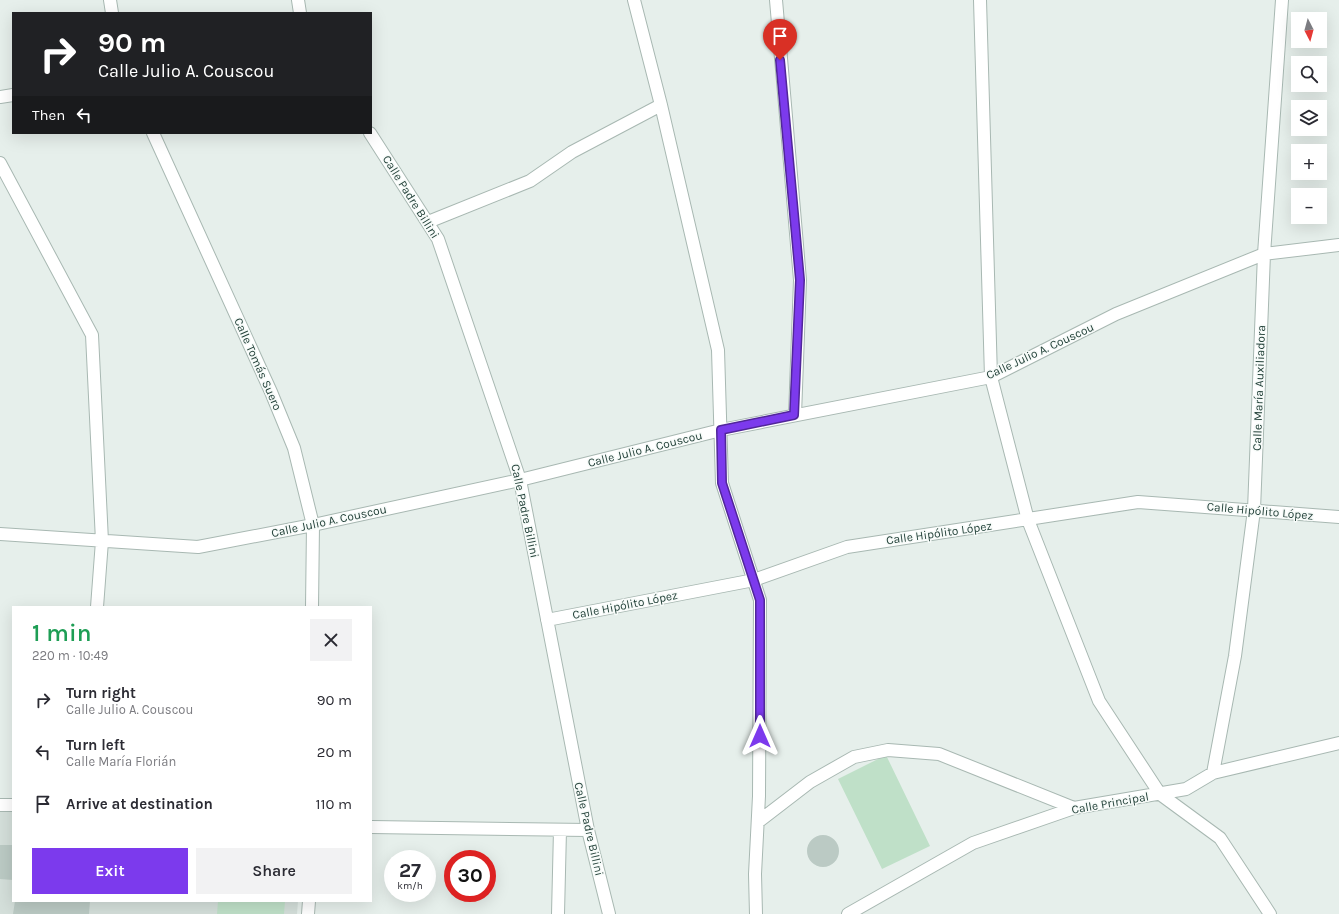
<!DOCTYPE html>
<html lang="en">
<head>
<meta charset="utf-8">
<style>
  body { margin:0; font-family:Karla,sans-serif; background:#f2f2f3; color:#2b2b33; height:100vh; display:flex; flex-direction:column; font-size:15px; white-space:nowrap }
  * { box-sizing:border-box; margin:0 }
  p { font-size:13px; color:#7c7c81 }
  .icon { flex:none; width:22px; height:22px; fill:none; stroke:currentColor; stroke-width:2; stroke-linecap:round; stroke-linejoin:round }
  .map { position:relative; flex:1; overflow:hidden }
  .drawer { position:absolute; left:12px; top:606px; width:360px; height:296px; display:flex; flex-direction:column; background:#fff; border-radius:0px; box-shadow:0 4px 16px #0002 }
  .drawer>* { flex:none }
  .guide { position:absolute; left:12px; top:12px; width:360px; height:122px; border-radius:0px; box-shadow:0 4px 16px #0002; background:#202124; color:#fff; overflow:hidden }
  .needle { width:26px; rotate:174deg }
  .controls { position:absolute; left:1291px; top:12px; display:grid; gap:8px }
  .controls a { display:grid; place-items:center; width:36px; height:36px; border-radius:0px; background:#fff; box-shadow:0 4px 16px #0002; font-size:20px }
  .speed { position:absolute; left:384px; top:850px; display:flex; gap:8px; font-size:20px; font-weight:700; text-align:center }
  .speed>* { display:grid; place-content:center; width:52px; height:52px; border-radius:50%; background:#fff; box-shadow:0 4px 16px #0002; line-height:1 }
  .speed small { font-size:10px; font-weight:400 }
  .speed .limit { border:6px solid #d22; background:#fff; color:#111 }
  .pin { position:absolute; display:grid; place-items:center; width:34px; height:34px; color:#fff; margin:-41px -17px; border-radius:50% 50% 50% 0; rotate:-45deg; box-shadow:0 0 4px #0007 }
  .pin .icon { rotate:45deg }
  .me { position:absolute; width:44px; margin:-22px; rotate:0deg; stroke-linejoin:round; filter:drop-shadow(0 0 3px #0008) }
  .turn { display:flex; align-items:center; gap:14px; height:84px; padding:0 20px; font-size:18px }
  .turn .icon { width:52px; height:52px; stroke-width:2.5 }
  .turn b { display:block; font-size:28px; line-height:34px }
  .then { display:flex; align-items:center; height:38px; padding:0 20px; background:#0003; gap:8px; font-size:15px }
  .round { display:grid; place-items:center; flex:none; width:42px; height:42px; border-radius:0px; background:#f2f2f3 }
  .summary { display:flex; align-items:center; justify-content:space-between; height:68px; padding:0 20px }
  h1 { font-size:24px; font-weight:600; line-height:30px; color:#1e9e55 }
  .cta { display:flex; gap:8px; margin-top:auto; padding:8px 20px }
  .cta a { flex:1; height:46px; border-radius:0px; background:#7c3aed; color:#fff; font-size:16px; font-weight:600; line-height:46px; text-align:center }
  .cta a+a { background:#f2f2f3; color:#2b2b33 }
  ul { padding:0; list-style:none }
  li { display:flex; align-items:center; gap:12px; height:52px; padding:0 20px }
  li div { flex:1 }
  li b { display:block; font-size:15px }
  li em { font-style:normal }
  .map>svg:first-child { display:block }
  .built { fill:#d4dfda }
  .green { fill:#bfe0c8 }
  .building { fill:#bbcac4 }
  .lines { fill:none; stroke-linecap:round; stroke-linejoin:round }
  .minor-casing { stroke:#a8b8b2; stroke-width:14 }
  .minor { stroke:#fff; stroke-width:12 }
  .route-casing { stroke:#51269a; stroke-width:10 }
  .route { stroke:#7c3aed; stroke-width:7 }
  .labels { text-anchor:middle; stroke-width:3; stroke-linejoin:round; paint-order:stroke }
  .street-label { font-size:12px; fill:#24423a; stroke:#f7fbf9 }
</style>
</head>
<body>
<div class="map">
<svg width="1339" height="914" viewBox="0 0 1339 914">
  <rect width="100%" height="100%" fill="#e6efeb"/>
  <!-- built -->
  <path class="built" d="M 0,811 L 13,812 L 13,901 L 298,901 L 297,914 L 0,914 Z"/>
  <!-- green -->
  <path class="green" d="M 886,755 L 930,846 L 882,869 L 838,779 Z
    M 218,901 L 285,901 L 284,914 L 217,914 Z"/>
  <!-- building -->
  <path class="building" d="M807 851a16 16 0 1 1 32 0a16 16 0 1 1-32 0Z
    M 0,845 L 13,845 L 13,880 L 0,879 Z
    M 15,901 L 90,901 L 89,914 L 13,914 Z"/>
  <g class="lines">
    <defs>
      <path id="minor" d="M 110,0 L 112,13
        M 298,0 L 300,13
        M 634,0 L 661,105 L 718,350 L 722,483 L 760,600 L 759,796 L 755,874 L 756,914
        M 776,0 L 800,280 L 795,415
        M 980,0 L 991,377 L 1028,520 L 1099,701 L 1160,794 L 1220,838 L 1270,914
        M 0,97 L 13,95
        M 153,133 L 271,392 L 294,448 L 313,525 L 312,607
        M 370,133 L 438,239 L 520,480 L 588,830 L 609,914
        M 0,163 L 92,335 L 102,541 L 97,607
        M 428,222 L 530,181 L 572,152 L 661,105
        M 0,534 L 198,547 L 313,525 L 520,480 L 721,430 L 991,377 L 1116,314 L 1264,254 L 1339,245
        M 547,620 L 754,580 L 847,547 L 1138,502 L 1339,517
        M 1213,773 L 1235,656 L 1254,510 L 1264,254 L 1282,0
        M 0,805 L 13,805
        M 758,822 L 810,782 L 854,757 L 888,750 L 939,754 L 1074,808
        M 371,827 L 588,830
        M 308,914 L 309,901
        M 558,914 L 560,830
        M 848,914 L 973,843 L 1074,808 L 1186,789 L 1213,773 L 1339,743"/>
    </defs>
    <!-- minor casing -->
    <use href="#minor" class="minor-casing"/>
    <!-- minor -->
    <use href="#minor" class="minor"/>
  </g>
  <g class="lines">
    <defs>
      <path id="route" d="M 760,736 L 760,600 L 722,483 L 721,430 L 794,415 L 800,280 L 780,60"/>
    </defs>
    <!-- route casing -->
    <use href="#route" class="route-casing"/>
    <!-- route -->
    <use href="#route" class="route"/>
  </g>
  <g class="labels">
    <!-- street labels -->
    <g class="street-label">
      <text transform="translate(411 197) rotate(58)" y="4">Calle Padre Billini</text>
      <text transform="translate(1040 351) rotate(-25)" y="4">Calle Julio A. Couscou</text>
      <text transform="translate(258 364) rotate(66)" y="4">Calle Tomás Suero</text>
      <text transform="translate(1259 388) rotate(-88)" y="4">Calle María Auxiliadora</text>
      <text transform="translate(645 449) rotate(-14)" y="4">Calle Julio A. Couscou</text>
      <text transform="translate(525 511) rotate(78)" y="4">Calle Padre Billini</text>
      <text transform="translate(1260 511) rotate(5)" y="4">Calle Hipólito López</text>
      <text transform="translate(329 521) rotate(-12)" y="4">Calle Julio A. Couscou</text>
      <text transform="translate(939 533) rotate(-8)" y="4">Calle Hipólito López</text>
      <text transform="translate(625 605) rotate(-11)" y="4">Calle Hipólito López</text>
      <text transform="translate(1110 803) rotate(-10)" y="4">Calle Principal</text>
      <text transform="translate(589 829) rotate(77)" y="4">Calle Padre Billini</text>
    </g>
  </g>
</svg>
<div class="controls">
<a><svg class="needle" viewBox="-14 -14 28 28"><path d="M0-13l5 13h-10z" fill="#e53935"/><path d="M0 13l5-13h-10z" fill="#7c7c81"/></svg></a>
<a><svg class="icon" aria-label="search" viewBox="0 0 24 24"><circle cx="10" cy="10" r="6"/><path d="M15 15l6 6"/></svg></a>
<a><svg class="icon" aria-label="layers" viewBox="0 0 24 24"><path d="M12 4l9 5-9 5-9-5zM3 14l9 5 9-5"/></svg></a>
<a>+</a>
<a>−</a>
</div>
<div class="speed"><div>27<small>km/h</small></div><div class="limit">30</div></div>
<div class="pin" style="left:780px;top:60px;background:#d93025"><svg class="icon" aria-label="arrive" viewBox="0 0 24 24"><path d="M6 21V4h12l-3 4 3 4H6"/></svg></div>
<svg class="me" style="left:760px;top:736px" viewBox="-20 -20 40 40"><path d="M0-17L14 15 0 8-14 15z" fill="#7c3aed" stroke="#fff" stroke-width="4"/></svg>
<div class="guide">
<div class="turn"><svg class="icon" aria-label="right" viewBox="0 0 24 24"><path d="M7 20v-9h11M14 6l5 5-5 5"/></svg><div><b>90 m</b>Calle Julio A. Couscou</div></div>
<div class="then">Then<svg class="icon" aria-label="left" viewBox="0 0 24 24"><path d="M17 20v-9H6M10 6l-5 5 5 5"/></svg></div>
</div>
<section class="drawer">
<div class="summary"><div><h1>1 min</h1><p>220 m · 10:49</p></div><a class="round"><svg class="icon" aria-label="close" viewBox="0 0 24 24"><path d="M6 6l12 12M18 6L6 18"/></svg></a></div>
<ul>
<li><svg class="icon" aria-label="right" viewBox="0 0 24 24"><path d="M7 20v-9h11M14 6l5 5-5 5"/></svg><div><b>Turn right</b><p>Calle Julio A. Couscou</p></div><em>90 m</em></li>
<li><svg class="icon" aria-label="left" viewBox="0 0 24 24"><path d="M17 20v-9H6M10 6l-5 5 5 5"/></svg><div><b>Turn left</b><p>Calle María Florián</p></div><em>20 m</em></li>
<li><svg class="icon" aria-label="arrive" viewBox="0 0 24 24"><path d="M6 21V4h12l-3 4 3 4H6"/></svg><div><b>Arrive at destination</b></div><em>110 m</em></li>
</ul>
<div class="cta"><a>Exit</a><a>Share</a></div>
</section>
</div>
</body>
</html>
